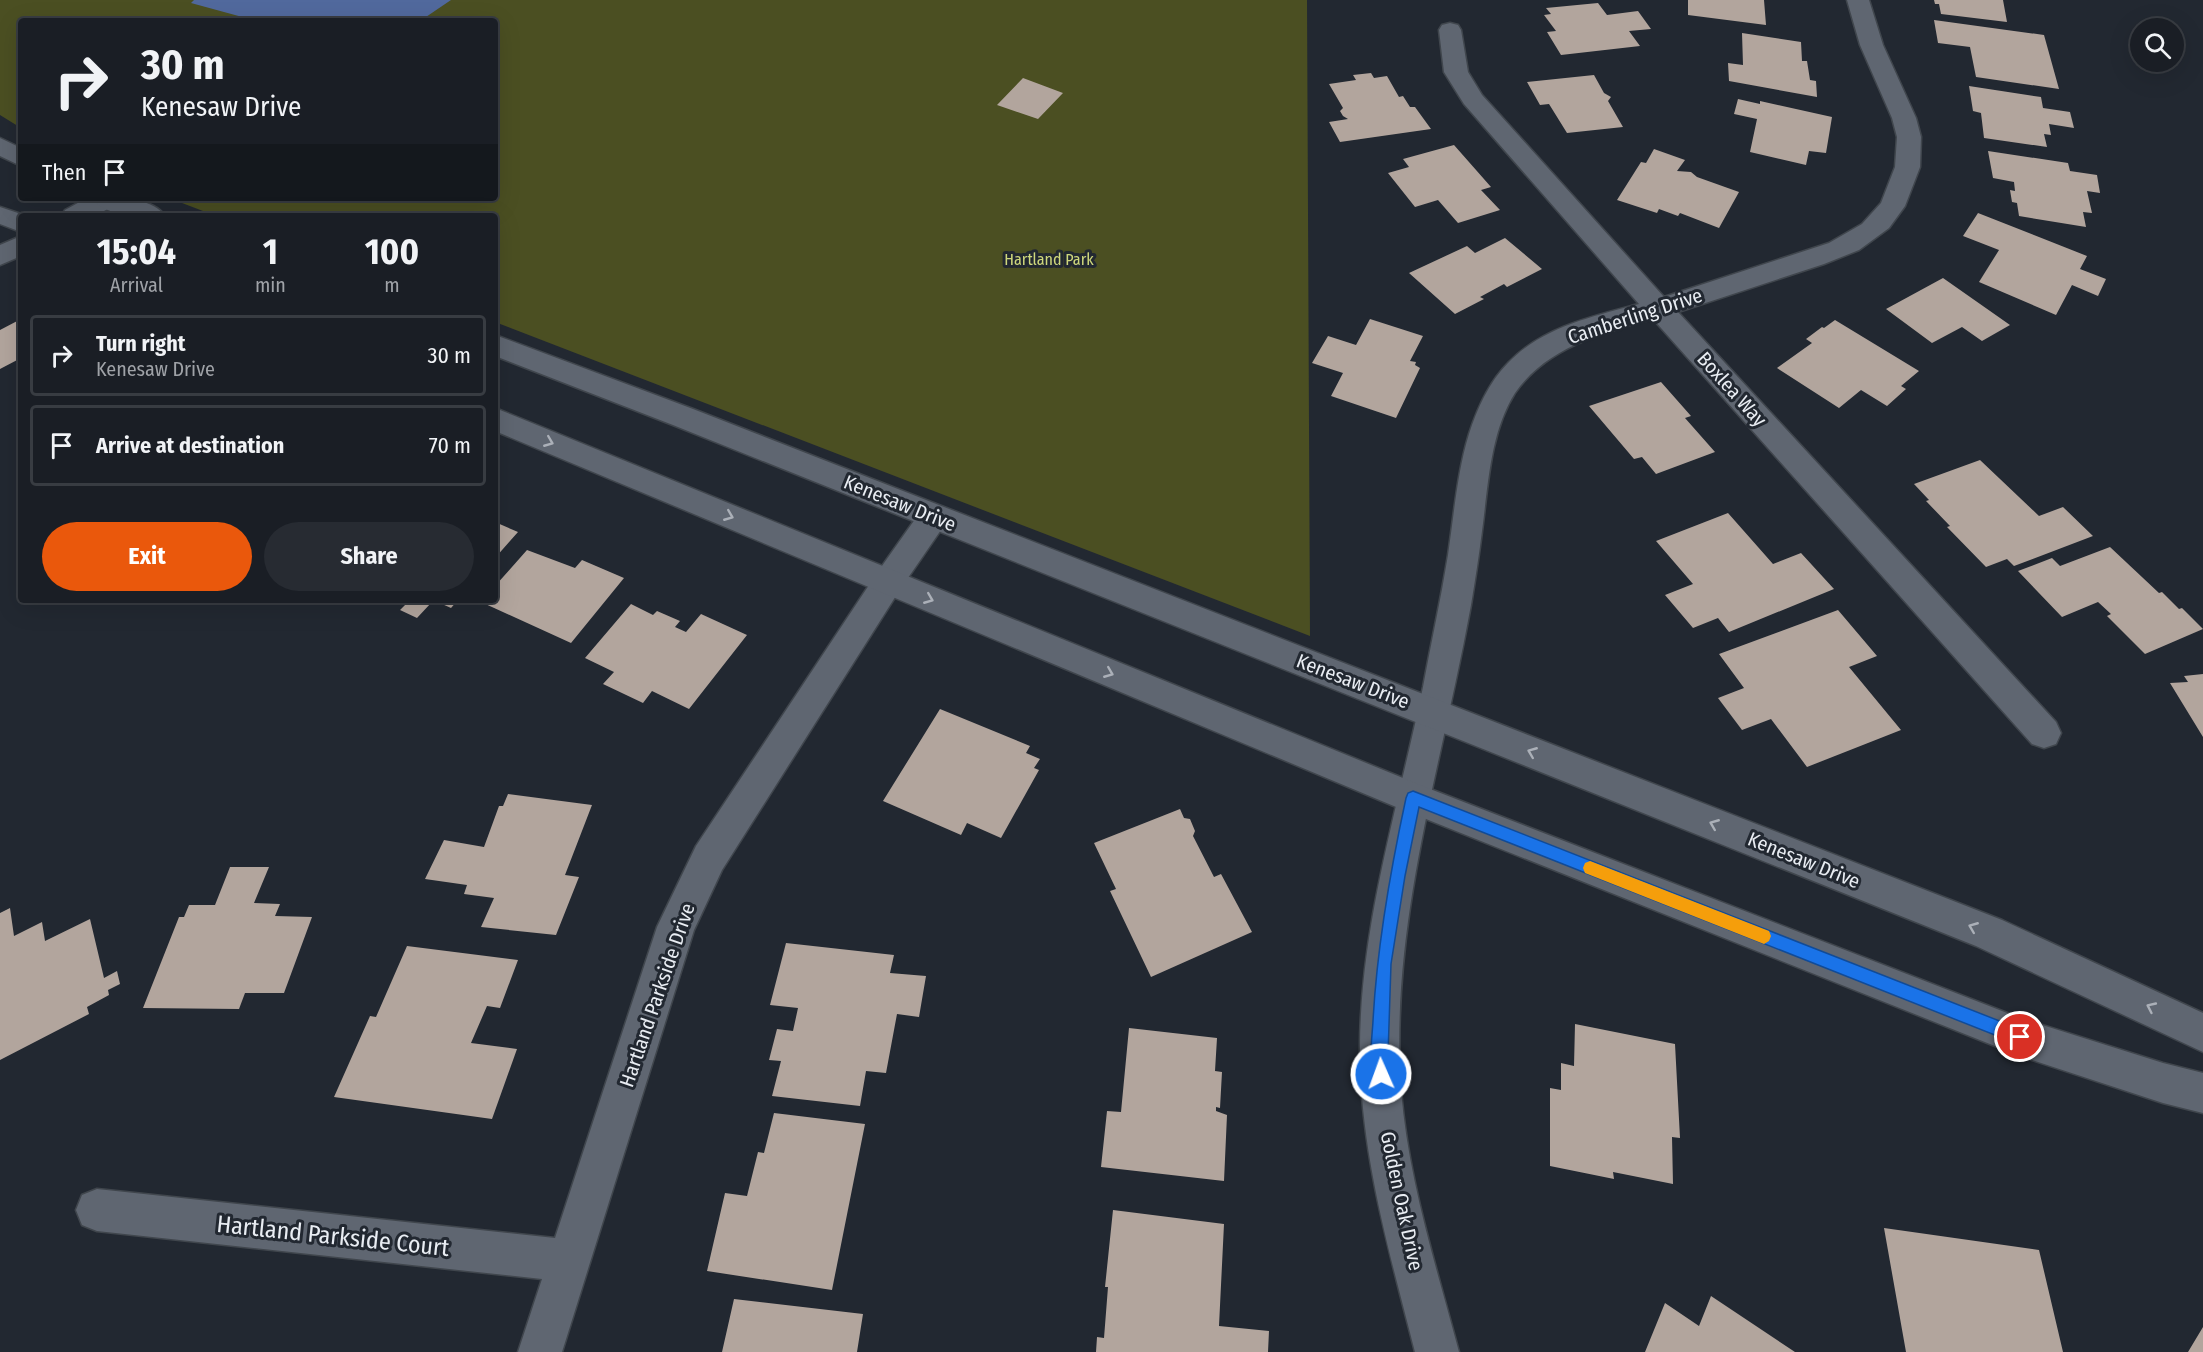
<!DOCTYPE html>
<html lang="en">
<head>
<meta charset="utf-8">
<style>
  body { margin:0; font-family:"Fira Sans Condensed",sans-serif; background:#272b32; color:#f1f3f6; height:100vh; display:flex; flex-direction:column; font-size:22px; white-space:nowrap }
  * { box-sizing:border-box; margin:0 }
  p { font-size:20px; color:#9fa2a7 }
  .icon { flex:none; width:33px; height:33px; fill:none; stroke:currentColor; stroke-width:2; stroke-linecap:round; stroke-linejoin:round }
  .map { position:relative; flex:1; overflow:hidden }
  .details { position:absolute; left:18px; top:213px; width:480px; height:390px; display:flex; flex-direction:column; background:#1a1e25; border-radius:6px; box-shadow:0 6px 24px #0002,0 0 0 2px #383c42 }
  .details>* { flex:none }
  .banner { position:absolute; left:18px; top:18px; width:480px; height:183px; border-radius:6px; box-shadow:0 6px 24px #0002,0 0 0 2px #383c42; background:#1a1e25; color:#f1f3f6; overflow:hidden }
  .tools { position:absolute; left:2130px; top:18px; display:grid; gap:12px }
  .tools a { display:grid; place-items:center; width:54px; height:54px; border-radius:50%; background:#1a1e25; box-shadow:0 6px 24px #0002,0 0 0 2px #383c42; font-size:30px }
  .pin { position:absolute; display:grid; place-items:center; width:51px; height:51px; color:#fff; margin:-26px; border:3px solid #fff; border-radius:50%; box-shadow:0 2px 6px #0007 }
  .me { position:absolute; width:66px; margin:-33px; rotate:358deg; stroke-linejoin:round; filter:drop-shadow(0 0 4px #0008) }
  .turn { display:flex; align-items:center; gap:21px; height:126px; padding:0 24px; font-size:27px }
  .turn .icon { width:78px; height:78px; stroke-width:2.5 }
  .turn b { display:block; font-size:42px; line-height:51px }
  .then { display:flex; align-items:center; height:57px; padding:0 24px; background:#0003; gap:12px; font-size:22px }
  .eta { display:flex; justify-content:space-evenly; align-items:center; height:102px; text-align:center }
  .eta b { font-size:36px; font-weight:700; line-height:42px }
  .button { display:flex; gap:12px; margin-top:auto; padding:12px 24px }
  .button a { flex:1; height:69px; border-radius:36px; background:#ea580c; color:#fff; font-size:24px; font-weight:700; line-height:69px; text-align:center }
  .button a+a { background:#272b32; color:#f1f3f6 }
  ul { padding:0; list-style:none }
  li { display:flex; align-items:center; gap:18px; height:81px; margin:0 12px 9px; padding:0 12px; border:3px solid #383c42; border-radius:6px }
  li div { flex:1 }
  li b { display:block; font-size:22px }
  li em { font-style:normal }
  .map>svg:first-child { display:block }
  .green { fill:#4b4f22 }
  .water { fill:#51699d }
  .building { fill:#b2a59d }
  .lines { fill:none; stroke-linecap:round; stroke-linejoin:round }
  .minor-casing { stroke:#40464d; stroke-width:3 }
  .tertiary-casing { stroke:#40464d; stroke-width:3 }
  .minor { fill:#5f6671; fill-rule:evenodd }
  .tertiary { fill:#5f6671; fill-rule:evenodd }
  .oneway { stroke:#abb0b8 }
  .route { fill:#1a73e8; stroke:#114b97; stroke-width:1.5 }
  .slow { fill:#f59e0b }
  .labels { text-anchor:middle; stroke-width:6; stroke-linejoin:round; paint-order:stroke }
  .far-park-label { font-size:16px; fill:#cfd87c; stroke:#222831 }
  .street-label { font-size:20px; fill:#e9edf3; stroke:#222831 }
  .near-street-label { font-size:24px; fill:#e9edf3; stroke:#222831 }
</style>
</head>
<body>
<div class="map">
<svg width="2203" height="1352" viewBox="0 0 2203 1352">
  <rect width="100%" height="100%" fill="#222831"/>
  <!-- green -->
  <path class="green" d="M 0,0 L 1307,0 L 1310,636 L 495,322 L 495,216 L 216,216 L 169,198 L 495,198 L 495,21 L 21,21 L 21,128 L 0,115 Z"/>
  <!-- water -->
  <path class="water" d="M 194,0 L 451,0 L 420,21 L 257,21 L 191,3 Z"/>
  <!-- building -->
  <path class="building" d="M 1688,0 L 1764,0 L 1766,25 L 1688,15 Z
    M 1934,0 L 2003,0 L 2007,22 L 1941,14 L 1939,4 L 1935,4 Z
    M 1598,3 L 1607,15 L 1638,11 L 1651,29 L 1629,31 L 1640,46 L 1561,55 L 1547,32 L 1556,31 L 1544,15 L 1551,14 L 1546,8 Z
    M 1934,20 L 2044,35 L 2059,89 L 1976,77 L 1970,47 L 1938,43 Z
    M 1742,33 L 1801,42 L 1802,61 L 1807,61 L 1810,80 L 1816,81 L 1817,97 L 1729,81 L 1728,63 L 1743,65 Z
    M 1371,73 L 1374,78 L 1387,76 L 1399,97 L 1403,96 L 1410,107 L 1415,107 L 1431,129 L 1340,142 L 1329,122 L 1348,119 L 1343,116 L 1340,111 L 1343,108 L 1329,84 L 1356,80 L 1353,75 Z
    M 1594,75 L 1604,93 L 1611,97 L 1608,101 L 1623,127 L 1567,133 L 1549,104 L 1540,105 L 1527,82 Z
    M 1023,78 L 1063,93 L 1038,119 L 997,105 Z
    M 1969,86 L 2041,97 L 2043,108 L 2070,112 L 2074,128 L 2049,124 L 2051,135 L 2044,134 L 2047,147 L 1984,138 L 1981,113 L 1973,111 Z
    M 1738,99 L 1760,104 L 1760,101 L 1832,117 L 1826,153 L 1809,151 L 1806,165 L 1750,152 L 1757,119 L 1734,114 Z
    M 1454,145 L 1491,187 L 1481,190 L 1500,210 L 1458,223 L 1438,200 L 1415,207 L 1388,173 L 1409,167 L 1403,159 Z
    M 1654,149 L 1685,160 L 1677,171 L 1691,172 L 1697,177 L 1739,192 L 1719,228 L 1680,213 L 1678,216 L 1659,209 L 1657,213 L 1617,200 L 1641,162 L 1646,163 Z
    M 1988,151 L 2068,163 L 2070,171 L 2097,175 L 2100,193 L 2087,191 L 2092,213 L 2083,212 L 2086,227 L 2019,216 L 2017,203 L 2012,202 L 2010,190 L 2015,191 L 2014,182 L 1993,178 Z
    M 1978,213 L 2087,256 L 2080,269 L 2106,279 L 2098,296 L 2072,285 L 2056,315 L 1979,282 L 1999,250 L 1963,236 Z
    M 1505,238 L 1542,269 L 1507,287 L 1504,284 L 1480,297 L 1484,299 L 1455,314 L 1409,273 L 1467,246 L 1475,253 Z
    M 1943,278 L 2010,325 L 1982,341 L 1962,327 L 1932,343 L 1886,309 Z
    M 21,319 L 21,358 L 0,369 L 0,330 Z
    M 1370,319 L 1423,336 L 1410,361 L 1416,362 L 1415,365 L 1420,368 L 1396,418 L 1331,396 L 1343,373 L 1312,363 L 1328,336 L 1356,345 Z
    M 1835,320 L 1919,371 L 1901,386 L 1906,389 L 1887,406 L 1861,390 L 1839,408 L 1777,368 L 1812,343 L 1806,339 L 1822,327 L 1824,328 Z
    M 1661,382 L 1691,416 L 1685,418 L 1715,452 L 1656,474 L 1642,457 L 1634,459 L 1589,406 Z
    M 1980,460 L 2039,516 L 2063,507 L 2093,536 L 2014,566 L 2007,559 L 1986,567 L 1947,527 L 1950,526 L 1926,501 L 1929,500 L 1914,484 Z
    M 1728,513 L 1773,564 L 1801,553 L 1834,589 L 1729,632 L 1718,618 L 1693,628 L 1665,595 L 1693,584 L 1656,541 Z
    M 495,522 L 518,532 L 495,558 Z
    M 2110,547 L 2159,593 L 2162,592 L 2179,609 L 2182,608 L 2203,629 L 2145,654 L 2107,616 L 2111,614 L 2098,602 L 2062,617 L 2018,571 L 2052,558 L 2060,566 Z
    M 527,550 L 575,568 L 582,560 L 624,578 L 571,643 L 481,602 L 483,600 L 495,600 L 495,586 Z
    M 410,600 L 424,600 L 431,603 L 417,618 L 400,610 Z
    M 433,600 L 458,600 L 451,608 Z
    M 631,604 L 653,615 L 657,611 L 680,621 L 675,627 L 686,632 L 701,614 L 747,635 L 689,709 L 652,691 L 643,703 L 603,684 L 614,672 L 585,658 Z
    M 1838,610 L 1877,656 L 1849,667 L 1901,730 L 1807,767 L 1771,719 L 1742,730 L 1718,698 L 1744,688 L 1719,654 Z
    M 2203,674 L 2203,737 L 2170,683 L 2188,682 L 2184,676 Z
    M 940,709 L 1030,746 L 1026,753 L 1040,759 L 1034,768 L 1039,770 L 1001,838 L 967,823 L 961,835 L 883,801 Z
    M 508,794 L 592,805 L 565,875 L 579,877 L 556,935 L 481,927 L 494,898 L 464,894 L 467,885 L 425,879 L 444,840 L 484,847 L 499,806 L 503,806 Z
    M 1180,809 L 1184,818 L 1190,819 L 1195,831 L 1193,836 L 1214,877 L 1221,874 L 1252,932 L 1151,977 L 1110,891 L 1116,889 L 1094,843 Z
    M 230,867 L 269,867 L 254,903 L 280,904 L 275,916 L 312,917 L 284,993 L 245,993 L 239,1009 L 143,1008 L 179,917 L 184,917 L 189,905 L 215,905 Z
    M 10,908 L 14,936 L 42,922 L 45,941 L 90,919 L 104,978 L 117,971 L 120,984 L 108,990 L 109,995 L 87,1007 L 89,1014 L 0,1060 L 0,913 Z
    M 786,943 L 894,955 L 890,973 L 926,976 L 919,1017 L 897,1014 L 886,1073 L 866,1071 L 860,1106 L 772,1096 L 781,1061 L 769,1060 L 777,1029 L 793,1031 L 798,1008 L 770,1005 Z
    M 407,946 L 518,960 L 500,1008 L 487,1006 L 471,1043 L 517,1049 L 492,1119 L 334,1097 L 370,1016 L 376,1017 Z
    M 1575,1024 L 1675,1044 L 1680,1138 L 1672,1137 L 1673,1184 L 1613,1172 L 1614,1179 L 1550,1166 L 1550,1088 L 1561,1090 L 1561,1063 L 1574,1066 Z
    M 1129,1028 L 1217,1038 L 1215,1071 L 1222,1072 L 1220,1108 L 1216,1107 L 1216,1111 L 1227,1115 L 1224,1181 L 1101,1167 L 1107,1111 L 1121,1112 Z
    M 774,1113 L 865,1124 L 832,1290 L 707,1271 L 725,1193 L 747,1196 L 758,1152 L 764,1153 Z
    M 1113,1210 L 1224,1224 L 1219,1326 L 1269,1331 L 1268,1352 L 1096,1352 L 1097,1337 L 1104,1338 L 1108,1287 L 1105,1287 Z
    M 1884,1228 L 2039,1250 L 2063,1352 L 1906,1352 Z
    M 1711,1296 L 1795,1352 L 1645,1352 L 1665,1303 L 1699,1326 Z
    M 734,1299 L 863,1314 L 857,1352 L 722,1352 Z
    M 2203,1327 L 2203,1352 L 2188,1352 Z"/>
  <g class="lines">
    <defs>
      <path id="minor" d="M 1847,0 L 1869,0 L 1883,45 L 1916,118 L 1921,137 L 1920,167 L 1905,206 L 1889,228 L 1859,250 L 1824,264 L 1678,312 L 2056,722 L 2061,733 L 2056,744 L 2044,748 L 2032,744 L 1653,319 C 1602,333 1547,347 1515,393 C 1490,432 1488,487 1482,531 C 1479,556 1475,580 1471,605 C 1442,765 1389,925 1401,1090 C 1408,1179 1436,1266 1459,1352 L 1415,1352 C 1390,1254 1361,1156 1360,1054 C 1359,928 1398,809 1423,687 C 1431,643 1441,599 1448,555 C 1454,515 1457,473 1469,434 C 1477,409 1489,382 1508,363 C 1542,327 1594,316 1639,304 L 1464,104 L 1444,72 L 1439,30 L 1442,25 L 1450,23 L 1458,25 L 1461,30 L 1468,72 L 1482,95 L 1664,297 L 1829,243 L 1862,224 L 1881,203 L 1895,167 L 1897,137 L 1892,118 L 1860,45 Z
        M 87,198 L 119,198 C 106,218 82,216 61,216 L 65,210 Z
        M 21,236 L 21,256 L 0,265 L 0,245 Z
        M 934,504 L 945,508 L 949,516 L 945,524 L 899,591 L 722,870 L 694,930 L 562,1352 L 518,1352 L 542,1279 L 97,1231 L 82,1225 L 76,1210 L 82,1195 L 97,1189 L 555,1238 L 657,927 L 696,846 L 877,573 L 923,508 Z"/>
      <path id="tertiary" d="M 0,138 L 21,148 L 21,166 L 0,156 Z
        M 92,198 C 113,198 152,196 165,216 C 144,216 105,218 92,198 Z
        M 0,207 L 27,216 L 21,216 L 21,232 L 0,224 Z
        M 495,335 L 693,409 L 2002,920 L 2203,1013 L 2203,1052 L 1976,946 L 673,425 L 495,356 Z
        M 495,408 L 1425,787 L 2020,1018 L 2163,1063 L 2203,1073 L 2203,1113 L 2163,1103 L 2020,1056 L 1401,809 L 495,431 Z"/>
    </defs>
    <!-- minor casing -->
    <use href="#minor" class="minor-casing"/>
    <!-- tertiary casing -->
    <use href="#tertiary" class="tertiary-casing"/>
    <!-- minor -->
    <use href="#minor" class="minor"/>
    <!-- tertiary -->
    <use href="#tertiary" class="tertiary"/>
  </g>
  <!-- one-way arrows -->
  <defs><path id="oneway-chevron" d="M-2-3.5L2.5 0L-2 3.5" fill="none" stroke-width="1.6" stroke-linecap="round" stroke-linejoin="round" transform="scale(1.5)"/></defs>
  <g class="oneway">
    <use href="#oneway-chevron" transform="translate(549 442) rotate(22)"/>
    <use href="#oneway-chevron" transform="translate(729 516) rotate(22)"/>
    <use href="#oneway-chevron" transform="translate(929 599) rotate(22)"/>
    <use href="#oneway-chevron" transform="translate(1109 673) rotate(22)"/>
    <use href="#oneway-chevron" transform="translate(1532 752) rotate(-158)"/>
    <use href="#oneway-chevron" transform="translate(1714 824) rotate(-158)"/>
    <use href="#oneway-chevron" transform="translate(1973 927) rotate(-158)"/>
    <use href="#oneway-chevron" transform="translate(2151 1007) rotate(-155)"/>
  </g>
  <!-- route -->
  <path class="route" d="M 1413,791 L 2020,1029 L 2025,1031 L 2028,1037 L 2025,1043 L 2020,1045 L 1419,807 L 1405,876 L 1391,964 L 1388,1055 L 1389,1074 L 1387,1080 L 1381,1082 L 1375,1080 C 1368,1062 1372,1039 1373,1021 C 1377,945 1390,872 1406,798 L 1408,793 Z"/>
  <!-- slow -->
  <path class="slow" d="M 1590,861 L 1769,931 L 1771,936 L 1769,941 L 1764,944 L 1585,873 L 1583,868 L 1585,863 Z"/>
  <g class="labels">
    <!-- far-park labels -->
    <g class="far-park-label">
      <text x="1049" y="265">Hartland Park</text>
    </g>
    <!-- street labels -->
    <g class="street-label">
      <text transform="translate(1635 316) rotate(-18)" y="7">Camberling Drive</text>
      <text transform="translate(1732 389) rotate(48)" y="7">Boxlea Way</text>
      <text transform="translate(900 503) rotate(22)" y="7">Kenesaw Drive</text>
      <text transform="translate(1353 681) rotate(21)" y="7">Kenesaw Drive</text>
      <text transform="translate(1804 860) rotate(22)" y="7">Kenesaw Drive</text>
      <text transform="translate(657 995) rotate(-71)" y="7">Hartland Parkside Drive</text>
      <text transform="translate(1402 1201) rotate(78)" y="7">Golden Oak Drive</text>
    </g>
    <!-- near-street labels -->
    <g class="near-street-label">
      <text transform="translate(333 1236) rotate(6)" y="8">Hartland Parkside Court</text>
    </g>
  </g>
</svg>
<div class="tools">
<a><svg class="icon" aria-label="search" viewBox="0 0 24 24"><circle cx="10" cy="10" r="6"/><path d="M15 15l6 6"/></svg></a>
</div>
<div class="pin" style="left:2020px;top:1037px;background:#d93025"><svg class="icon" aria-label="arrive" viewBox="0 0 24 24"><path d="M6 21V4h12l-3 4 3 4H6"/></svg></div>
<svg class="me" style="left:1381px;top:1074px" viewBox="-20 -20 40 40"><circle r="17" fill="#1a73e8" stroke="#fff" stroke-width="3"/><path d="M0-11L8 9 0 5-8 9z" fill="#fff"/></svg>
<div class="banner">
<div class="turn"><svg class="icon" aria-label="right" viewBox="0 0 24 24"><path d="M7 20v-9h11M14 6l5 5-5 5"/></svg><div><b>30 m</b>Kenesaw Drive</div></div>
<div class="then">Then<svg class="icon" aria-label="arrive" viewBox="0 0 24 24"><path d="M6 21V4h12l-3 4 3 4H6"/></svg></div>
</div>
<section class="details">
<div class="eta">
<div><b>15:04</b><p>Arrival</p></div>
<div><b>1</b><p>min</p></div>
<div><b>100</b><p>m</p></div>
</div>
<ul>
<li><svg class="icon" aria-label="right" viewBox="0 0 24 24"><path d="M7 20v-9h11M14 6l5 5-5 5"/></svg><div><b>Turn right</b><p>Kenesaw Drive</p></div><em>30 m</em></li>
<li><svg class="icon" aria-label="arrive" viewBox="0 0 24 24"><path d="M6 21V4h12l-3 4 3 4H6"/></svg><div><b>Arrive at destination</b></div><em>70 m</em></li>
</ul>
<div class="button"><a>Exit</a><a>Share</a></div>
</section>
</div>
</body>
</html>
